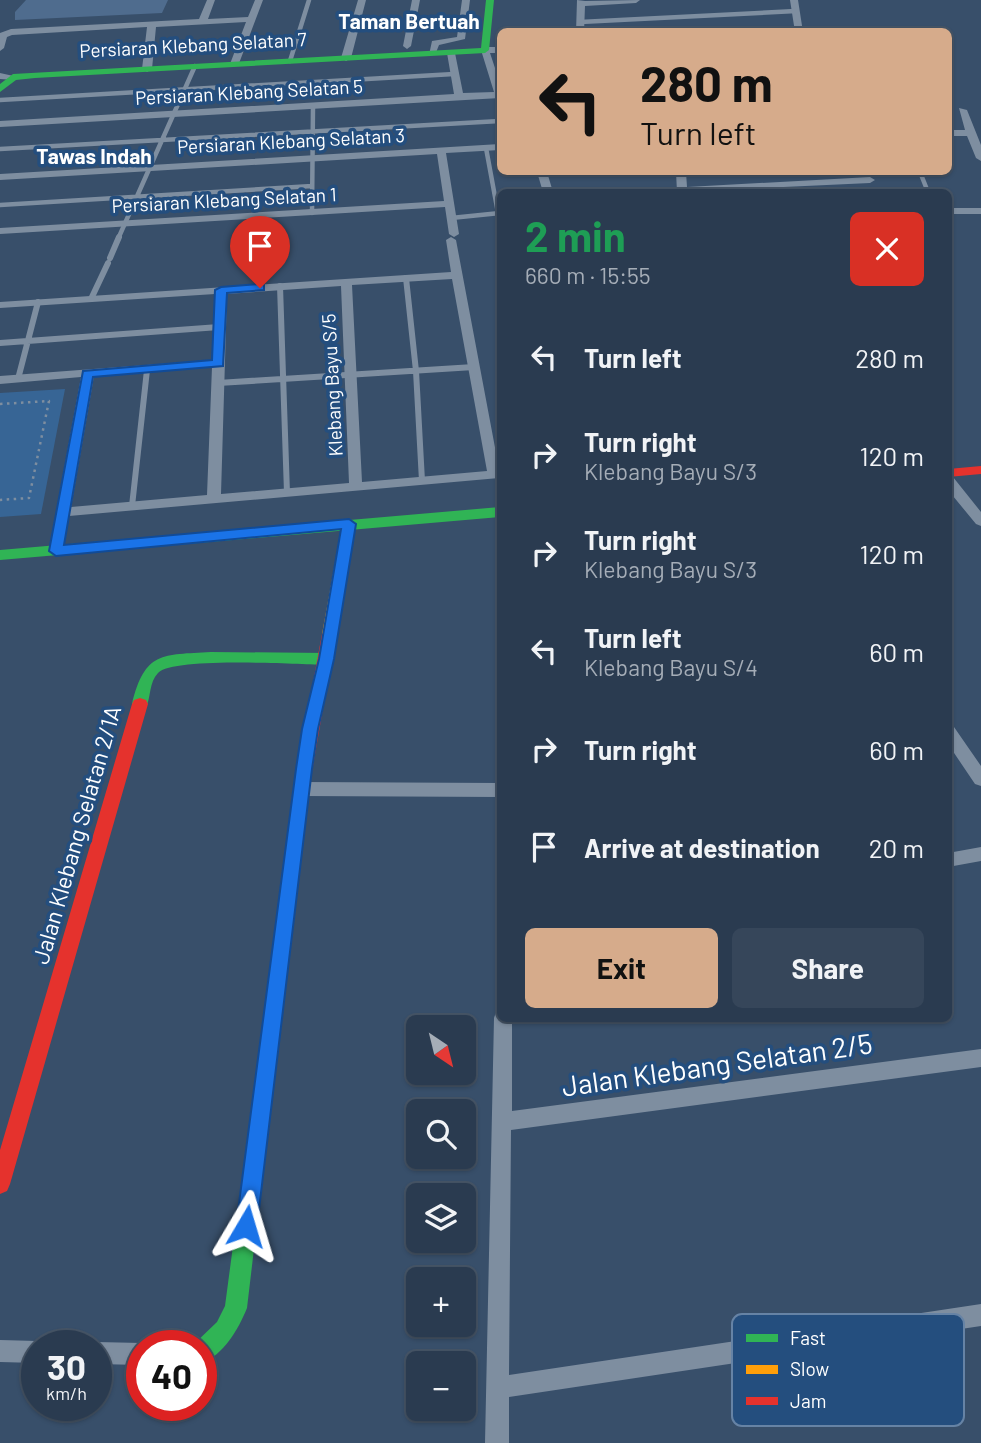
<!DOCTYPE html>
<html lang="en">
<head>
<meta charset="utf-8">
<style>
  body { margin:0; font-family:Barlow,sans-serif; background:#36465a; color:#f1f3f6; height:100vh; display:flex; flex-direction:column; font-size:26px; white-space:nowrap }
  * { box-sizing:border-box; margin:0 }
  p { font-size:23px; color:#a5adb7 }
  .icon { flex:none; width:38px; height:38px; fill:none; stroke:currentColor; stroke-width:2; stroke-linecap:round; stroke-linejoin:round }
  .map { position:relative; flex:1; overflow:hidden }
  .side { position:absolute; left:497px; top:189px; width:455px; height:833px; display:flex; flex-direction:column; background:#2a3b50; border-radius:10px; box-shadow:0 2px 5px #0004,0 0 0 2px #465567 }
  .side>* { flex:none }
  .guide { position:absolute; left:497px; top:28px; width:455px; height:147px; border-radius:10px; box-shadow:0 2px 5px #0004,0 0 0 2px #465567; background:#d6ab8b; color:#111; overflow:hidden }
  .needle { width:46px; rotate:145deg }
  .fabs { position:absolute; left:406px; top:1015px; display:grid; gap:14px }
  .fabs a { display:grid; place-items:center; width:70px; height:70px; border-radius:10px; background:#2a3b50; box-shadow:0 2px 5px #0004,0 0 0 2px #465567; font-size:35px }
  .speed { position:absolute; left:21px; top:1330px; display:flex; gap:14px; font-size:35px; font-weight:700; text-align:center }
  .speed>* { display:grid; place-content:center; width:91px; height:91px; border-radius:50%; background:#2a3b50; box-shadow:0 2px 5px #0004,0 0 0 2px #465567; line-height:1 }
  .speed small { font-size:18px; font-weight:400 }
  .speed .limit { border:10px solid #d22; background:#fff; color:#111 }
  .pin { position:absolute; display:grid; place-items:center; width:60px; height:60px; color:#fff; margin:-72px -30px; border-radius:50% 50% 50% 0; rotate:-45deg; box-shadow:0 0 7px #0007 }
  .pin .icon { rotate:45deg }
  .me { position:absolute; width:77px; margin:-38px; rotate:7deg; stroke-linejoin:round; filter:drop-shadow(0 0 5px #0008) }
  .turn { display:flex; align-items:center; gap:24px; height:147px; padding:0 28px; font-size:32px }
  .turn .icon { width:91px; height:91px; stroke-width:2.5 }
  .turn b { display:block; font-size:49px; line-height:60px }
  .round { display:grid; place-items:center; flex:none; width:74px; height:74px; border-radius:10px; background:#36465a }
  .head { display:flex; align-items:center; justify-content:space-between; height:119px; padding:0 28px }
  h1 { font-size:42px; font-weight:700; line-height:52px; color:#1e9e55 }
  .cta { display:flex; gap:14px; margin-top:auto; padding:14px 28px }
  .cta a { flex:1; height:80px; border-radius:10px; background:#d6ab8b; color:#111; font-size:28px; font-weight:700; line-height:80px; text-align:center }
  .cta a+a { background:#36465a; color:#f1f3f6 }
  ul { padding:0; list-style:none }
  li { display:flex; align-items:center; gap:21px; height:98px; padding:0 28px }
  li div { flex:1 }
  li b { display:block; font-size:26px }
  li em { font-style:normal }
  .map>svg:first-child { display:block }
  .green { fill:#376595 }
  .water { fill:#4f6c8e }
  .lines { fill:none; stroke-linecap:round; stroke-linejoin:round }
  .path { stroke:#7e8ea0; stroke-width:2.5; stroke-dasharray:2.5 4.5; stroke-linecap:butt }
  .lane-far1 { stroke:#7e8ea0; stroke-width:4.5 }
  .lane { stroke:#7e8ea0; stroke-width:6 }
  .street { fill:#7e8ea0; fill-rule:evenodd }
  .fast { fill:#30b455; fill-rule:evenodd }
  .slow { fill:#ff9f0a; fill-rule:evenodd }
  .jam { fill:#e5322d; fill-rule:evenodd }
  .route { fill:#1a73e8; stroke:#114b97; stroke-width:2 }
  .labels { text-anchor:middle; stroke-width:7; stroke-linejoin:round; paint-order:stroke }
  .far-street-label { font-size:19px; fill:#fff; stroke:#244e7e }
  .far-neighbourhood-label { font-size:21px; font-weight:bold; fill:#fff; stroke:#244e7e }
  .street-label { font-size:23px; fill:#fff; stroke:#244e7e }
  .near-street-label { font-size:28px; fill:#fff; stroke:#244e7e }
  .key { fill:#244e7e; stroke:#6683a5; stroke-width:2 }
  .key-label { font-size:19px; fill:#fff }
</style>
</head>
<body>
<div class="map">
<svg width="981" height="1443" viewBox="0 0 981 1443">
  <rect width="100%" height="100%" fill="#384f6a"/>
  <!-- green -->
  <path class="green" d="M 65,389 L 41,514 L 0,517 L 0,393 Z"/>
  <!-- water -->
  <path class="water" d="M 26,0 L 168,0 L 162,13 L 15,20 L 15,12 Z"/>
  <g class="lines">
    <!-- path -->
    <path class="path" d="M 0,404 L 49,401 L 29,498 L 0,500"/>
    <!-- lane-far1 -->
    <path class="lane-far1" d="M 580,22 L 796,11
      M 290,61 L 309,0
      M 0,100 L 454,74
      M 486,148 L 498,213
      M 0,149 L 500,121
      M 920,172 L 928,192
      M 0,205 L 312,186
      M 312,213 L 313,106
      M 451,218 L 500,213
      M 118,239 L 195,66"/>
    <!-- lane -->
    <path class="lane" d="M 110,258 L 119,237
      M 406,278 L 416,371 L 422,481
      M 280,286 L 287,493
      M 91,299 L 108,263
      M 0,343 L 219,327
      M 18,379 L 38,302
      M 218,383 L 474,367
      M 132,506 L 147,370"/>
    <!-- street -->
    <path class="street" d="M 207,0 L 215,0 L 208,19 L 248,17 L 255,0 L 263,0 L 238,66 L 230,64 L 246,22 L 156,27 L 152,69 L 147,72 L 142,69 L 147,27 L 12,35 L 7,37 L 4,48 L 0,51 L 0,33 L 11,29 L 199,19 Z
      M 358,0 L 366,0 L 351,58 L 346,61 L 341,58 Z
      M 412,0 L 420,0 L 411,46 L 407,49 L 403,46 Z
      M 462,0 L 470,0 L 465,39 L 439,45 L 435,55 L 429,55 L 432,41 L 457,37 Z
      M 577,0 L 585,1 L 640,0 L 636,3 L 585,6 L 584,32 L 576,32 Z
      M 790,0 L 798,0 L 803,32 L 795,32 Z
      M 485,47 L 500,47 L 500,53 L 490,53 L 500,83 L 500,98 L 0,127 L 0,121 L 454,94 L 447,53 L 451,50 L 455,53 L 463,93 L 494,92 L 481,50 Z
      M 0,73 L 18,77 L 13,80 L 0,79 Z
      M 948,74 L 953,77 L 954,85 L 948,85 Z
      M 959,108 L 967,110 L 981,145 L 981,161 L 976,158 L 967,136 L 948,136 L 948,130 L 965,130 Z
      M 500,144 L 500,150 L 446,153 L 459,234 L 454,237 L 449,234 L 445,207 L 0,234 L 0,228 L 444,201 L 437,154 L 0,180 L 0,174 Z
      M 537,172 L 547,172 L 553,192 L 543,192 Z
      M 676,172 L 686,172 L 687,187 L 870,177 L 875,180 L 870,183 L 677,192 Z
      M 948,208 L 981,208 L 981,214 L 948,214 Z
      M 451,237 L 456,240 L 500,474 L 499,478 L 69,516 L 63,551 L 56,556 L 51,554 L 49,551 L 81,377 L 0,384 L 0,376 L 213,360 L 215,294 L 0,308 L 0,302 L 451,272 L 446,240 ZM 452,279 L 487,471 L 362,482 L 352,285 ZM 341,286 L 349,483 L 221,494 L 227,294 ZM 212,367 L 207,495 L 71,507 L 94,376 Z
      M 948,476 L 953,477 L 981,512 L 981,526 L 976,524 L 948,490 Z
      M 948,725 L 954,727 L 981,766 L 981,786 L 975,784 L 948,744 Z
      M 301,782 L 500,783 L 500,797 L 301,796 L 295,794 L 293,789 L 295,784 Z
      M 981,847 L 981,861 L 948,867 L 948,853 Z
      M 500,1010 L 500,1018 L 512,1018 L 512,1111 L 981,1049 L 981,1067 L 511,1130 L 509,1375 L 981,1304 L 981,1326 L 509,1397 L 509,1443 L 485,1443 L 494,1018 L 496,1012 Z
      M 0,1340 L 37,1341 L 45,1346 L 37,1346 L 37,1363 L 0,1362 Z
      M 96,1342 L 142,1343 L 149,1346 L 142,1346 L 142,1365 L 96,1364 L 96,1346 L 88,1346 Z"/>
    <!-- fast -->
    <path class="fast" d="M 486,0 L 494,0 L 489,50 L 485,53 L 35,78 L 16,80 L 0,92 L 0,84 L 13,74 L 481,48 Z
      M 500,507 L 500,517 L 0,560 L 0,550 Z
      M 211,652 L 326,653 L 334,659 L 326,665 C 299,664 173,657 158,673 C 149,682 151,697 146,708 L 134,708 L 132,704 C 145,651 162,655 211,652 Z
      M 272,1011 L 279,1014 L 281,1020 L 247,1308 C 238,1330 224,1354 201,1364 L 201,1346 L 193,1345 L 217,1322 L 225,1306 L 263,1020 L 265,1014 Z"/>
    <!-- slow -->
    <path class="slow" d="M 349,519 L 356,524 L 336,634 L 329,640 L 322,634 L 342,524 Z"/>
    <!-- jam -->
    <path class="jam" d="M 981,466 L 981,474 L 948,477 L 948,469 Z
      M 329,628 L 336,634 L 309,789 L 281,1020 L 279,1026 L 272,1029 L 265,1026 L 263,1020 L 293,789 L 322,634 Z
      M 140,698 L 146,700 L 148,704 L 10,1184 L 7,1191 L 0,1194 L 0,1150 L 132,704 L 134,700 Z"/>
  </g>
  <!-- route -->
  <path class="route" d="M 260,284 L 264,285 L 264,290 L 227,293 L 223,366 L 93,377 L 64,545 L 349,519 L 356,524 L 334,659 L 318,729 L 312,769 L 257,1226 L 254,1233 L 246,1236 L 239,1233 L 236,1226 L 296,769 L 302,729 L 319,659 L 341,529 L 56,556 L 49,551 L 83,371 L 212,360 L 215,290 L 221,287 Z"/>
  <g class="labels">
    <!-- far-street labels -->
    <g class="far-street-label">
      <text transform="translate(193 45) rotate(-3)" y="7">Persiaran Klebang Selatan 7</text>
      <text transform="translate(249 92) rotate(-3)" y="7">Persiaran Klebang Selatan 5</text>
      <text transform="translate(291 141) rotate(-3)" y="7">Persiaran Klebang Selatan 3</text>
      <text transform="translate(224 200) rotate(-3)" y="7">Persiaran Klebang Selatan 1</text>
      <text transform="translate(332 385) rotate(-93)" y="7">Klebang Bayu S/5</text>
    </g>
    <!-- far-neighbourhood labels -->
    <g class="far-neighbourhood-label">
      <text x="409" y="29">Taman Bertuah</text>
      <text x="94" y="164">Tawas Indah</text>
    </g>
    <!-- street labels -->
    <g class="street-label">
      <text transform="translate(77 835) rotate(-74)" y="8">Jalan Klebang Selatan 2/1A</text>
    </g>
    <!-- near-street labels -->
    <g class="near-street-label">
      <text transform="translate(717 1065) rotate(-8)" y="10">Jalan Klebang Selatan 2/5</text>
    </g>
  </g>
  <!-- legend -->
  <rect x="732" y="1314" width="232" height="112" rx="10" class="key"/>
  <rect x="746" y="1334" width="32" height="8" fill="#30b455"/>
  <rect x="746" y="1365" width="32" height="9" fill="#ff9f0a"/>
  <rect x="746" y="1397" width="32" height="8" fill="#e5322d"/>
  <g class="key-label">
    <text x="790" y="1345">Fast</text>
    <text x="790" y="1376">Slow</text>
    <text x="790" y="1408">Jam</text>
  </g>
</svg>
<div class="fabs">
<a><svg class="needle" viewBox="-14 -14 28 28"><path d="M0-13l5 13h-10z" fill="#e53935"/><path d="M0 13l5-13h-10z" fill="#a5adb7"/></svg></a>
<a><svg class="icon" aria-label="search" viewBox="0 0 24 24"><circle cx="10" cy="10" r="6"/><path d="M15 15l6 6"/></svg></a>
<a><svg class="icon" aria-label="layers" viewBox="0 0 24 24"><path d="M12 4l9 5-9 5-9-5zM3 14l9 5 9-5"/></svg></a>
<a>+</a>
<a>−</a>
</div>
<div class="speed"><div>30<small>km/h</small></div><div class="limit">40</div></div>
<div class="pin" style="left:260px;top:288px;background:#d93025"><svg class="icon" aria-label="arrive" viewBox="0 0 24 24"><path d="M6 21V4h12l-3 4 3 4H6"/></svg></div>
<svg class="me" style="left:246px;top:1226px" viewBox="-20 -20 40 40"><path d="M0-17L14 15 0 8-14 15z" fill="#1a73e8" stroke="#fff" stroke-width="4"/></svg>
<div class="guide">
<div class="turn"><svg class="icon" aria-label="left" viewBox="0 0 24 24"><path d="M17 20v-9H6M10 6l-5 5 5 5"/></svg><div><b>280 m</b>Turn left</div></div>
</div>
<section class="side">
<div class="head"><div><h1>2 min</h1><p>660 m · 15:55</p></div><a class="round" style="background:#d93025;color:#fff"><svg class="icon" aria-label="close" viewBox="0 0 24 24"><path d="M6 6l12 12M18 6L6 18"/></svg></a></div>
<ul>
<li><svg class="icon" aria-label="left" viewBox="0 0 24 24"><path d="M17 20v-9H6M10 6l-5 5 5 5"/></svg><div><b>Turn left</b></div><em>280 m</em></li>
<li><svg class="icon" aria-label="right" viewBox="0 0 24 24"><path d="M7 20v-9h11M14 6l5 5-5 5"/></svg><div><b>Turn right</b><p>Klebang Bayu S/3</p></div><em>120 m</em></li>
<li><svg class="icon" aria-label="right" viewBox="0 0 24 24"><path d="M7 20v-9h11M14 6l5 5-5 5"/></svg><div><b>Turn right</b><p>Klebang Bayu S/3</p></div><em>120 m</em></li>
<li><svg class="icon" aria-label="left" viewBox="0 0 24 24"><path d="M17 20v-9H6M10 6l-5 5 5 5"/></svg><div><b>Turn left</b><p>Klebang Bayu S/4</p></div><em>60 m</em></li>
<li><svg class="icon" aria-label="right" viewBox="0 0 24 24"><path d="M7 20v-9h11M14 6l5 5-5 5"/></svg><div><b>Turn right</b></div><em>60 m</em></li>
<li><svg class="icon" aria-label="arrive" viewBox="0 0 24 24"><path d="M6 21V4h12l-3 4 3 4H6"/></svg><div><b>Arrive at destination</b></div><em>20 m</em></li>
</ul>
<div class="cta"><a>Exit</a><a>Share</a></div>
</section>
</div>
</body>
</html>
